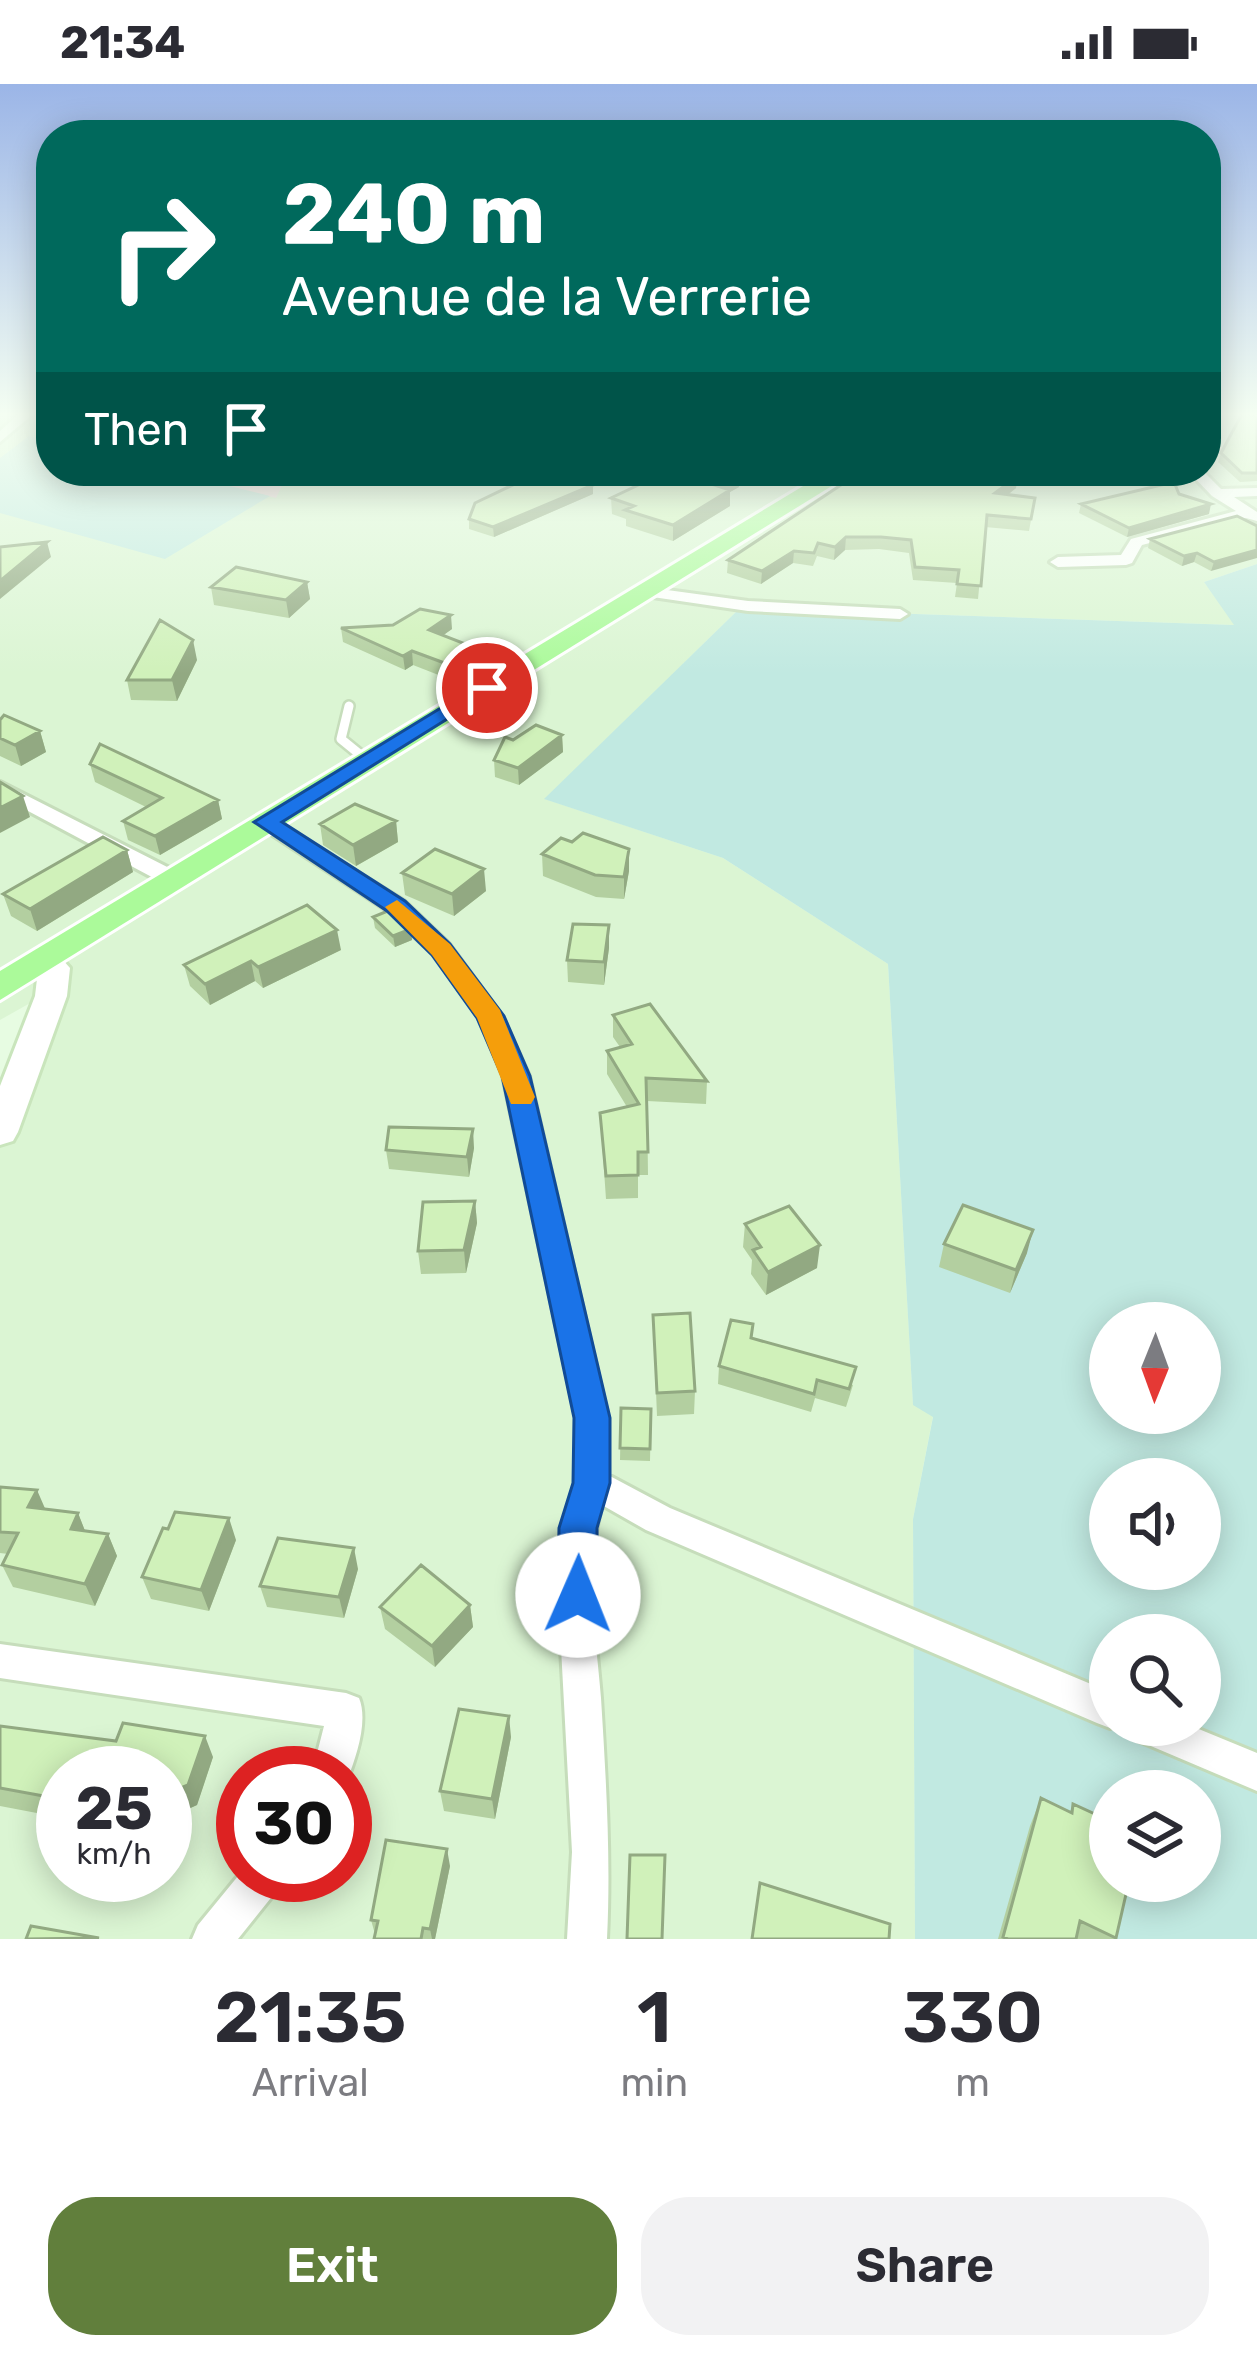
<!DOCTYPE html>
<html lang="en">
<head>
<meta charset="utf-8">
<style>
  body { margin:0; font-family:Rubik,sans-serif; background:#f2f2f3; color:#2b2b33; height:100vh; display:flex; flex-direction:column; font-size:45px; white-space:nowrap }
  * { box-sizing:border-box; margin:0 }
  p { font-size:39px; color:#7c7c81 }
  .icon { flex:none; width:66px; height:66px; fill:none; stroke:currentColor; stroke-width:2; stroke-linecap:round; stroke-linejoin:round }
  .map { position:relative; height:1855px; overflow:hidden }
  .side { display:flex; flex-direction:column; background:#fff; flex:1 }
  .side>* { flex:none }
  .hud { position:absolute; left:36px; top:36px; width:1185px; height:366px; border-radius:48px; box-shadow:0 6px 30px #0003; background:#00695c; color:#fff; overflow:hidden }
  .needle { width:78px; rotate:181deg }
  .controls { position:absolute; left:1089px; top:1218px; display:grid; gap:24px }
  .controls a { display:grid; place-items:center; width:132px; height:132px; border-radius:50%; background:#fff; box-shadow:0 6px 30px #0003; font-size:60px }
  .speed { position:absolute; left:36px; top:1662px; display:flex; gap:24px; font-size:60px; font-weight:700; text-align:center }
  .speed>* { display:grid; place-content:center; width:156px; height:156px; border-radius:50%; background:#fff; box-shadow:0 6px 30px #0003; line-height:1 }
  .speed small { font-size:30px; font-weight:400 }
  .speed .limit { border:18px solid #d22; background:#fff; color:#111 }
  .pin { position:absolute; display:grid; place-items:center; width:102px; height:102px; color:#fff; margin:-51px; border:6px solid #fff; border-radius:50%; box-shadow:0 3px 12px #0007 }
  .me { position:absolute; width:132px; margin:-66px; rotate:1deg; stroke-linejoin:round; filter:drop-shadow(0 0 9px #0008) }
  .turn { display:flex; align-items:center; gap:42px; height:252px; padding:0 48px; font-size:54px }
  .turn .icon { width:156px; height:156px; stroke-width:2.5 }
  .turn b { display:block; font-size:84px; line-height:102px }
  .then { display:flex; align-items:center; height:114px; padding:0 48px; background:#0003; gap:24px; font-size:45px }
  .eta { display:flex; justify-content:space-evenly; align-items:center; height:204px; text-align:center }
  .eta b { font-size:72px; font-weight:600; line-height:84px }
  .button { display:flex; gap:24px; margin-top:auto; padding:24px 48px }
  .button a { flex:1; height:138px; border-radius:48px; background:#617f3c; color:#fff; font-size:48px; font-weight:600; line-height:138px; text-align:center }
  .button a+a { background:#f2f2f3; color:#2b2b33 }
  .status { display:flex; justify-content:space-between; align-items:center; height:84px; padding:0 60px; background:#fff; direction:ltr }
  .status svg { height:33px; fill:currentColor }
  .map>svg:first-child { display:block }
  .residential { fill:#dbf5d3; fill-rule:evenodd }
  .education { fill:#f8dfe3 }
  .green { fill:#c1e9e1; fill-rule:evenodd }
  .lines { fill:none; stroke-linecap:round; stroke-linejoin:round }
  .lane-casing { stroke:#c6ddbb; stroke-width:14 }
  .street-casing { stroke:#c6ddbb; stroke-width:6 }
  .secondary-casing { stroke:#c9e5bc; stroke-width:6 }
  .primary-casing { stroke:#fff; stroke-width:6 }
  .lane { stroke:#fff; stroke-width:9 }
  .street { fill:#fff; fill-rule:evenodd }
  .secondary { fill:#fff; fill-rule:evenodd }
  .primary { fill:#abfa9a; fill-rule:evenodd }
  .wall { fill:#b3cfa0 }
  .shaded-wall { fill:#92a982 }
  .building { fill:#d0f1ba; stroke:#92a982; stroke-width:3 }
  .route { fill:#1a73e8; stroke:#114b97; stroke-width:3 }
  .slow { fill:#f59e0b }
</style>
</head>
<body>
<div class="status"><b>21:34</b><svg viewBox="0 0 49 12"><path d="M0 12V9h3v3zM5 12V6h3v6zM10 12V3h3v9zM15 12V0h3v12zM26 1h20v11H26zM47 4h2v5h-2z"/></svg></div>
<div class="map">
<svg width="1257" height="1855" viewBox="0 0 1257 1855">
  <rect width="100%" height="100%" fill="#e7fce2"/>
  <!-- residential -->
  <path class="residential" d="M 0,330 L 51,330 L 51,387 L 1206,387 L 1206,330 L 1257,330 L 1257,480 L 1204,498 L 1236,541 L 740,524 L 545,715 L 723,774 L 888,880 L 913,1320 L 933,1332 L 913,1435 L 915,1855 L 0,1855 L 0,1005 L 32,918 L 0,936 ZM 63,1689 L 165,1689 L 165,1791 L 63,1791 ZM 243,1689 L 345,1689 L 345,1791 L 243,1791 Z"/>
  <!-- education -->
  <path class="education" d="M 169,387 L 289,387 L 276,414 Z"/>
  <!-- green -->
  <path class="green" d="M 29,352 L 51,358 L 51,387 L 169,387 L 270,412 L 165,475 L 0,429 L 0,374 Z
    M 1257,480 L 1257,1855 L 915,1855 L 913,1435 L 933,1333 L 913,1321 L 888,880 L 723,774 L 544,715 L 740,524 L 1234,541 L 1204,498 ZM 1110,1239 L 1200,1239 L 1200,1329 L 1110,1329 ZM 1110,1395 L 1200,1395 L 1200,1485 L 1110,1485 ZM 1110,1551 L 1200,1551 L 1200,1641 L 1110,1641 ZM 1110,1707 L 1200,1707 L 1200,1797 L 1110,1797 Z"/>
  <g class="lines">
    <defs>
      <path id="lane" d="M 349,622 L 341,655 L 368,677"/>
      <path id="street" d="M 19,330 L 33,330 L 0,358 L 0,347 Z
        M 1206,330 L 1217,330 L 1206,341 Z
        M 597,387 L 673,387 L 657,395 L 604,391 Z
        M 945,387 L 968,387 L 970,390 L 964,396 L 978,403 L 971,407 L 949,401 L 947,398 L 953,392 Z
        M 1188,387 L 1203,387 L 1221,405 L 1257,404 L 1257,412 L 1234,413 L 1257,428 L 1257,437 L 1246,434 L 1142,461 L 1132,479 L 1126,481 L 1058,483 L 1050,478 L 1058,473 L 1121,471 L 1131,455 L 1236,427 L 1212,412 Z
        M 645,503 L 748,517 L 900,525 L 908,530 L 900,535 L 748,527 L 639,511 L 639,505 Z
        M 0,698 L 179,789 L 182,794 L 179,799 L 163,799 L 0,712 Z
        M 266,732 L 404,817 L 449,860 L 502,932 L 529,992 L 608,1334 L 608,1391 L 670,1424 L 1110,1608 L 1110,1641 L 1118,1641 L 1110,1644 L 1097,1639 L 646,1446 L 602,1421 C 584,1480 596,1553 601,1614 C 606,1695 611,1774 607,1855 L 567,1855 L 572,1768 L 560,1545 L 561,1444 L 576,1399 L 576,1334 L 503,992 L 479,934 L 433,870 L 388,827 L 259,742 L 256,738 Z
        M 0,1560 L 346,1609 L 359,1614 C 369,1638 355,1677 345,1701 L 345,1689 L 312,1689 L 324,1642 L 0,1594 Z
        M 1127,1641 L 1189,1641 L 1257,1669 L 1257,1707 L 1132,1654 Z
        M 243,1786 L 243,1791 L 284,1791 L 278,1805 L 238,1855 L 192,1855 L 198,1841 Z"/>
      <path id="secondary" d="M 43,863 L 54,866 L 70,884 L 67,912 L 18,1048 L 13,1057 L 0,1061 L 0,1002 L 35,912 L 38,886 L 27,873 Z"/>
      <path id="primary" d="M 828,387 L 856,387 L 0,916 L 0,887 Z"/>
    </defs>
    <!-- lane casing -->
    <use href="#lane" class="lane-casing"/>
    <!-- street casing -->
    <use href="#street" class="street-casing"/>
    <!-- secondary casing -->
    <use href="#secondary" class="secondary-casing"/>
    <!-- primary casing -->
    <use href="#primary" class="primary-casing"/>
    <!-- lane -->
    <use href="#lane" class="lane"/>
    <!-- street -->
    <use href="#street" class="street"/>
    <!-- secondary -->
    <use href="#secondary" class="secondary"/>
    <!-- primary -->
    <use href="#primary" class="primary"/>
  </g>
  <!-- wall -->
  <path class="wall" d="M 1257,331 L 1257,397 L 1240,398 L 1218,378 L 1221,369 Z
    M 971,387 L 1017,387 L 1016,404 L 1008,411 L 1035,414 L 1029,447 L 985,443 L 978,515 L 955,513 L 957,499 L 913,496 L 909,469 L 879,465 L 845,466 L 834,476 L 817,472 L 813,482 L 793,479 L 761,500 L 727,489 L 728,476 L 950,393 L 972,399 L 977,396 Z
    M 1110,387 L 1168,387 L 1167,393 Z
    M 593,401 L 593,410 L 494,453 L 469,445 L 469,435 Z
    M 739,403 L 730,408 L 730,422 L 673,457 L 626,442 L 626,435 L 612,430 L 611,414 Z
    M 1081,420 L 1209,430 L 1127,453 L 1079,429 Z
    M 1257,442 L 1211,487 L 1194,478 L 1182,482 L 1148,464 L 1150,455 Z
    M 307,498 L 310,515 L 289,534 L 214,521 L 211,503 Z
    M 341,544 L 452,545 L 443,551 L 487,582 L 459,599 L 413,581 L 405,586 L 343,558 Z
    M 197,576 L 177,617 L 131,616 L 127,596 Z
    M 0,636 L 40,647 L 46,668 L 21,682 L 0,672 Z
    M 562,651 L 563,668 L 519,701 L 495,693 L 494,676 L 513,656 Z
    M 90,680 L 218,716 L 222,735 L 160,771 L 128,756 L 123,737 L 146,723 L 95,698 Z
    M 396,737 L 398,758 L 356,782 L 323,761 L 320,740 Z
    M 127,766 L 133,788 L 37,847 L 11,832 L 3,810 Z
    M 542,770 L 629,787 L 624,815 L 596,813 L 543,792 Z
    M 402,789 L 486,807 L 454,832 L 405,811 Z
    M 373,833 L 411,845 L 412,856 L 395,863 L 375,844 Z
    M 609,864 L 604,901 L 568,898 L 567,876 Z
    M 341,866 L 263,904 L 255,897 L 210,921 L 190,902 L 184,881 Z
    M 613,931 L 707,997 L 706,1020 L 647,1017 L 648,1091 L 638,1091 L 638,1114 L 606,1115 L 600,1029 L 627,1023 L 607,990 L 607,967 L 620,963 L 613,953 Z
    M 474,1064 L 469,1093 L 389,1085 L 386,1066 Z
    M 475,1117 L 477,1139 L 466,1189 L 421,1190 L 418,1167 Z
    M 745,1140 L 817,1184 L 766,1211 L 751,1190 L 752,1176 L 743,1163 Z
    M 944,1160 L 1027,1169 L 1010,1209 L 939,1183 Z
    M 653,1231 L 695,1307 L 694,1330 L 657,1332 Z
    M 753,1240 L 752,1254 L 853,1301 L 846,1323 L 815,1314 L 811,1328 L 718,1300 L 719,1282 Z
    M 621,1324 L 651,1325 L 650,1377 L 620,1376 Z
    M 0,1403 L 45,1425 L 78,1429 L 85,1447 L 108,1450 L 117,1472 L 95,1522 L 13,1503 L 2,1481 L 8,1470 L 0,1469 Z
    M 236,1456 L 209,1527 L 151,1515 L 142,1493 Z
    M 358,1485 L 344,1534 L 267,1523 L 260,1502 Z
    M 470,1521 L 473,1543 L 435,1583 L 385,1545 L 380,1523 Z
    M 0,1642 L 213,1673 L 197,1721 L 186,1726 L 165,1722 L 165,1689 L 63,1689 L 63,1734 L 0,1722 Z
    M 511,1653 L 495,1735 L 444,1727 L 440,1707 Z
    M 1041,1714 L 1070,1728 L 1073,1720 L 1129,1797 L 1115,1855 L 998,1855 L 1030,1742 Z
    M 450,1782 L 435,1855 L 374,1855 L 375,1850 L 371,1836 Z"/>
  <!-- shaded-wall -->
  <path class="shaded-wall" d="M 740,387 L 739,403 L 730,408 L 730,422 L 673,457 L 673,441 L 714,401 Z
    M 1018,392 L 1016,404 L 993,422 L 995,409 Z
    M 593,401 L 593,410 L 494,453 L 493,443 Z
    M 1211,420 L 1209,430 L 1127,453 L 1129,444 Z
    M 846,453 L 845,466 L 834,476 L 835,463 Z
    M 47,458 L 51,473 L 0,515 L 0,497 Z
    M 1257,466 L 1257,474 L 1211,487 L 1214,478 Z
    M 794,467 L 793,479 L 761,500 L 762,487 Z
    M 1197,469 L 1194,478 L 1182,482 L 1184,472 Z
    M 307,498 L 310,515 L 289,534 L 286,516 Z
    M 451,531 L 452,545 L 431,560 L 429,546 Z
    M 193,556 L 197,576 L 177,617 L 172,596 Z
    M 412,567 L 413,581 L 405,586 L 403,572 Z
    M 486,568 L 487,582 L 459,599 L 458,584 Z
    M 40,647 L 46,668 L 21,682 L 15,661 Z
    M 562,651 L 563,668 L 519,701 L 518,684 Z
    M 23,712 L 30,733 L 0,749 L 0,724 Z
    M 218,716 L 222,735 L 160,771 L 155,752 Z
    M 396,737 L 398,758 L 356,782 L 353,761 Z
    M 629,765 L 629,787 L 624,815 L 624,793 Z
    M 127,766 L 133,788 L 37,847 L 30,825 Z
    M 484,785 L 486,807 L 454,832 L 452,810 Z
    M 609,841 L 609,864 L 604,901 L 604,878 Z
    M 411,845 L 412,856 L 395,863 L 393,852 Z
    M 337,846 L 341,866 L 263,904 L 258,883 Z
    M 251,877 L 255,897 L 210,921 L 205,900 Z
    M 473,1045 L 474,1064 L 469,1093 L 467,1073 Z
    M 475,1117 L 477,1139 L 466,1189 L 464,1166 Z
    M 1033,1146 L 1027,1169 L 1010,1209 L 1016,1186 Z
    M 820,1161 L 817,1184 L 766,1211 L 768,1188 Z
    M 37,1406 L 47,1429 L 28,1423 Z
    M 78,1429 L 87,1452 L 71,1445 Z
    M 229,1434 L 236,1456 L 209,1527 L 201,1506 Z
    M 108,1450 L 117,1472 L 95,1522 L 85,1500 Z
    M 354,1464 L 358,1485 L 344,1534 L 339,1513 Z
    M 470,1521 L 473,1543 L 435,1583 L 432,1562 Z
    M 509,1632 L 511,1653 L 495,1735 L 492,1715 Z
    M 205,1652 L 213,1673 L 197,1721 L 186,1726 L 176,1706 Z
    M 447,1765 L 450,1782 L 435,1855 L 432,1855 L 430,1845 Z"/>
  <!-- building -->
  <path class="building" d="M 1242,330 L 1257,331 L 1257,389 L 1242,389 L 1221,369 Z
    M 542,387 L 593,401 L 493,443 L 469,435 L 475,419 Z
    M 668,387 L 740,387 L 714,401 L 730,406 L 673,441 L 625,426 L 634,422 L 611,414 Z
    M 862,387 L 949,387 L 950,393 L 972,399 L 984,392 L 981,387 L 1017,387 L 1018,392 L 995,409 L 1035,414 L 1031,435 L 987,431 L 981,502 L 957,500 L 959,486 L 915,483 L 911,456 L 881,453 L 846,453 L 835,463 L 818,459 L 814,469 L 794,467 L 762,487 L 728,476 Z
    M 1174,398 L 1179,410 L 1211,420 L 1129,444 L 1081,420 Z
    M 1237,432 L 1257,442 L 1257,466 L 1214,478 L 1197,469 L 1184,472 L 1150,455 Z
    M 47,458 L 0,497 L 0,463 Z
    M 236,483 L 307,498 L 286,516 L 211,503 Z
    M 420,525 L 451,531 L 429,546 L 486,568 L 458,584 L 412,567 L 403,572 L 341,544 L 393,541 Z
    M 160,536 L 193,556 L 172,596 L 127,596 Z
    M 4,631 L 40,647 L 15,661 L 0,654 L 0,636 Z
    M 536,641 L 562,651 L 518,684 L 494,676 L 505,653 L 513,656 Z
    M 100,660 L 218,716 L 155,752 L 123,737 L 162,714 L 90,680 Z
    M 0,698 L 23,712 L 0,724 Z
    M 355,720 L 396,737 L 353,761 L 320,740 Z
    M 583,749 L 629,765 L 624,793 L 595,791 L 542,770 L 561,754 L 572,758 Z
    M 103,753 L 127,766 L 30,825 L 3,810 Z
    M 435,765 L 484,785 L 452,810 L 402,789 Z
    M 307,821 L 337,846 L 258,883 L 251,877 L 205,900 L 184,881 Z
    M 390,826 L 411,845 L 393,852 L 373,833 Z
    M 573,840 L 609,841 L 604,878 L 567,876 Z
    M 650,920 L 707,997 L 646,994 L 648,1068 L 638,1068 L 638,1091 L 606,1092 L 600,1029 L 639,1020 L 607,967 L 632,960 L 613,931 Z
    M 389,1043 L 473,1045 L 467,1073 L 386,1066 Z
    M 475,1117 L 464,1166 L 418,1167 L 423,1118 Z
    M 963,1121 L 1033,1146 L 1016,1186 L 944,1160 Z
    M 789,1122 L 820,1161 L 768,1188 L 753,1166 L 761,1163 L 745,1140 Z
    M 690,1229 L 695,1307 L 657,1309 L 653,1231 Z
    M 731,1236 L 753,1240 L 751,1254 L 856,1283 L 849,1305 L 817,1296 L 814,1310 L 719,1282 Z
    M 621,1324 L 651,1325 L 650,1365 L 620,1364 Z
    M 0,1403 L 37,1406 L 28,1423 L 78,1429 L 71,1445 L 108,1450 L 85,1500 L 2,1481 L 18,1449 L 0,1448 Z
    M 175,1428 L 229,1434 L 201,1506 L 142,1493 L 163,1444 L 168,1445 Z
    M 278,1454 L 354,1464 L 339,1513 L 260,1502 Z
    M 421,1481 L 470,1521 L 432,1562 L 380,1523 Z
    M 459,1625 L 509,1632 L 492,1715 L 440,1707 Z
    M 123,1639 L 205,1652 L 188,1701 L 176,1706 L 165,1704 L 165,1689 L 63,1689 L 63,1709 L 60,1715 L 0,1704 L 0,1642 L 116,1657 Z
    M 1041,1714 L 1072,1729 L 1073,1720 L 1110,1737 L 1110,1797 L 1129,1797 L 1116,1854 L 1080,1837 L 1076,1855 L 1008,1855 L 1003,1853 Z
    M 386,1756 L 447,1765 L 430,1845 L 423,1844 L 421,1855 L 374,1855 L 378,1837 L 371,1836 Z
    M 630,1771 L 665,1771 L 662,1855 L 627,1855 Z
    M 760,1799 L 890,1840 L 889,1855 L 752,1855 Z
    M 31,1842 L 99,1854 L 26,1855 Z"/>
  <!-- sky -->
  <linearGradient id="sky" x2="0" y2="1"><stop stop-color="#9bb5e7"/><stop offset="0.56" stop-color="#f4fef2"/><stop offset="1" stop-color="#f4fef2" stop-opacity="0"/></linearGradient>
  <rect width="1257" height="590" fill="url(#sky)"/>
  <!-- route -->
  <path class="route" d="M 480,600 L 497,604 L 282,738 L 405,817 L 450,860 L 504,932 L 530,992 L 610,1334 L 610,1399 L 597,1444 L 597,1511 L 592,1524 L 578,1529 L 564,1524 L 558,1511 L 559,1444 L 573,1399 L 574,1334 L 502,992 L 477,934 L 432,871 L 387,827 L 254,738 Z"/>
  <!-- slow -->
  <path class="slow" d="M 397,816 L 450,860 L 500,926 L 535,1013 L 531,1020 L 511,1020 L 477,934 L 432,871 L 385,823 Z"/>
</svg>
<div class="controls">
<a><svg class="needle" viewBox="-14 -14 28 28"><path d="M0-13l5 13h-10z" fill="#e53935"/><path d="M0 13l5-13h-10z" fill="#7c7c81"/></svg></a>
<a><svg class="icon" aria-label="sound" viewBox="0 0 24 24"><path d="M4 9h4l5-4v14l-5-4H4zM17 9q2 3 0 6"/></svg></a>
<a><svg class="icon" aria-label="search" viewBox="0 0 24 24"><circle cx="10" cy="10" r="6"/><path d="M15 15l6 6"/></svg></a>
<a><svg class="icon" aria-label="layers" viewBox="0 0 24 24"><path d="M12 4l9 5-9 5-9-5zM3 14l9 5 9-5"/></svg></a>
</div>
<div class="speed"><div>25<small>km/h</small></div><div class="limit">30</div></div>
<div class="pin" style="left:487px;top:604px;background:#d93025"><svg class="icon" aria-label="arrive" viewBox="0 0 24 24"><path d="M6 21V4h12l-3 4 3 4H6"/></svg></div>
<svg class="me" style="left:578px;top:1511px" viewBox="-20 -20 40 40"><circle r="19" fill="#fff"/><path d="M0-13L10 11 0 6-10 11z" fill="#1a73e8"/></svg>
<div class="hud">
<div class="turn"><svg class="icon" aria-label="right" viewBox="0 0 24 24"><path d="M7 20v-9h11M14 6l5 5-5 5"/></svg><div><b>240 m</b>Avenue de la Verrerie</div></div>
<div class="then">Then<svg class="icon" aria-label="arrive" viewBox="0 0 24 24"><path d="M6 21V4h12l-3 4 3 4H6"/></svg></div>
</div>
</div>
<section class="side">
<div class="eta">
<div><b>21:35</b><p>Arrival</p></div>
<div><b>1</b><p>min</p></div>
<div><b>330</b><p>m</p></div>
</div>
<div class="button"><a>Exit</a><a>Share</a></div>
</section>
</body>
</html>
